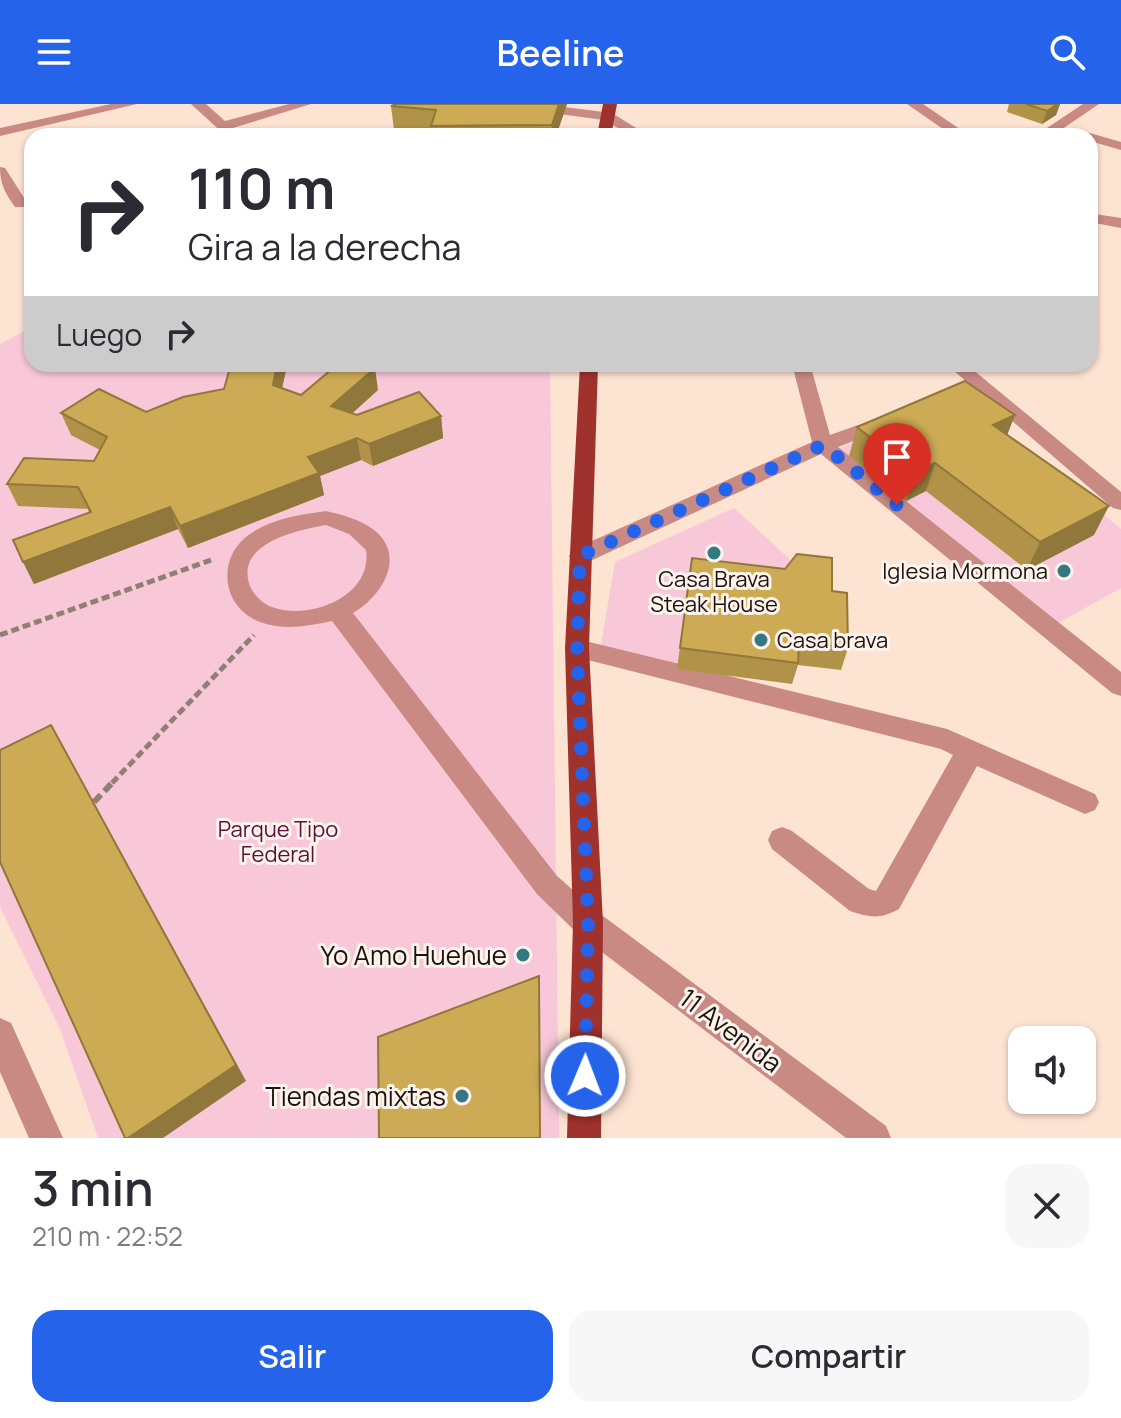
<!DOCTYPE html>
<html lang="es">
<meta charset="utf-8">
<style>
body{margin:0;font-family:Manrope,sans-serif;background:#f7f7f7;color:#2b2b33;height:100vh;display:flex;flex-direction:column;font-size:30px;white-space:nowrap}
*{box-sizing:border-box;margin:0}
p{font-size:26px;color:#7c7c81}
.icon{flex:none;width:44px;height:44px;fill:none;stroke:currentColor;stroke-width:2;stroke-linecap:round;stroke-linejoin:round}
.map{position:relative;height:1034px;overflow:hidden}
.drawer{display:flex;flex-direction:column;background:#fff;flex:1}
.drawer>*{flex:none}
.banner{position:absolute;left:24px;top:24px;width:1074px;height:244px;border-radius:24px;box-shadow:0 2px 6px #0004;background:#fff;color:#2b2b33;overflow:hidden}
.controls{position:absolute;left:1008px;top:922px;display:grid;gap:16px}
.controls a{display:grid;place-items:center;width:88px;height:88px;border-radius:16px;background:#fff;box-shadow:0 2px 6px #0004;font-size:40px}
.pin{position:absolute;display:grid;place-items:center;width:68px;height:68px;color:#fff;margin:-82px -34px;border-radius:50% 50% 50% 0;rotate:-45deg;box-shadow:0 0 8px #0007}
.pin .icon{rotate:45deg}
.me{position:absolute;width:88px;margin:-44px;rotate:1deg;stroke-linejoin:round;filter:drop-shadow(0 0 6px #0008)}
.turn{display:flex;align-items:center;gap:28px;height:168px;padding:0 32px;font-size:36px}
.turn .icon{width:104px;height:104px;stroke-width:2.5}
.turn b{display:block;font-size:56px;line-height:68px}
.then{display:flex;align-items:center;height:76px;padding:0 32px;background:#0003;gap:16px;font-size:30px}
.round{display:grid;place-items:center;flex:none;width:84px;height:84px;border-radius:24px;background:#f7f7f7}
.headline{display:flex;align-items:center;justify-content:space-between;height:136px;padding:0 32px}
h1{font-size:48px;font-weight:600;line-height:60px}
.action{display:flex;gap:16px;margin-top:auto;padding:16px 32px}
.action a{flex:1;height:92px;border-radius:24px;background:#2563eb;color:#fff;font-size:32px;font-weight:600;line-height:92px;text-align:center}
.action a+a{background:#f7f7f7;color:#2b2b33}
header{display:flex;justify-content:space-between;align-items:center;height:104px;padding:0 32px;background:#2563eb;color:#fff;font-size:36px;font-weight:600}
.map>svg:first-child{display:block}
.green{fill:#f8c8d9}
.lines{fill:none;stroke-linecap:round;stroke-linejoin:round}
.path-far1{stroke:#907f73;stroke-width:5;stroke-dasharray:8 4;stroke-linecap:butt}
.path{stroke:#907f73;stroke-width:6;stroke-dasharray:10 5;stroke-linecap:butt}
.minor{fill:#c88a83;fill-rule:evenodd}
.major{fill:#a0322e;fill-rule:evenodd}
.wall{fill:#b09248}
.shaded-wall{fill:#90773b}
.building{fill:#cdaa54;stroke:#90773b;stroke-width:2}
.route{stroke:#2563eb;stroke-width:14;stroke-dasharray:0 25.2}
.poi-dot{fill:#327984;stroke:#fef4ed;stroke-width:3}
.labels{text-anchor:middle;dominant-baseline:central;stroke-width:6;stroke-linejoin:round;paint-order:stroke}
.poi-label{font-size:22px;fill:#1a120c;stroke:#fef4ed;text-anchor:end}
.park-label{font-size:22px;fill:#5b0f35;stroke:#fef4ed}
.near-poi-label{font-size:26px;fill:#1a120c;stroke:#fef4ed;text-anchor:end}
.near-street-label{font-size:26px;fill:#1a120c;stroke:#fef4ed}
</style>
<header><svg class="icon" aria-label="menu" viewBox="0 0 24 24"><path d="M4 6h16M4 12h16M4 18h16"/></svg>Beeline<svg class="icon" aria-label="search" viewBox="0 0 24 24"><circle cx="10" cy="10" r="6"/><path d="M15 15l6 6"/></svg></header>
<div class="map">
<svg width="1121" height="1034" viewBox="0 0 1121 1034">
<rect width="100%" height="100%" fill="#fde3d2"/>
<path class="green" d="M32 223V260H550L559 1034H98L60 925 0 803V240Z
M961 292 1121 425V484L1053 522 826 350Z
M734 404 798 463 677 565 598 558 615 458Z"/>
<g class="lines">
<path class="path-far1" d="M0 531 214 455
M112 679 254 531"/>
<path class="path" d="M94 698 114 677"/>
<path class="minor" d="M111 0H137L0 32V24Z
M191 0H206L225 17 289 0H311L233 24 241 32H226Z
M907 0H923L970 32H953Z
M1083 0H1099L1052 32H1035Z
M564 3 612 9 649 32H632L604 16 559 10V4Z
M1090 29 1121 38V46L1090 37V32H1084Z
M0 63 5 64 28 100 25 103H15C5 89 0 80 0 63Z
M1095 110 1121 114V124L1090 118V112Z
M792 260H810L830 331 878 314H892L895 318 892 322 838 343 1121 568V592L1112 589 821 350 588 458H572L569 452 572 446 812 338Z
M946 260H966L1121 388V406L1113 404Z
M326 407C342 411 360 415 374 426 407 452 382 492 353 509L557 772 599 809 886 1022 891 1034H846L577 829 537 790 332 517C308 522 284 527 260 518 221 503 216 453 250 430 273 414 299 411 326 407ZM326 421 349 430 366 446C373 492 310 517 272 503 262 499 254 491 250 482 234 439 298 426 326 421Z
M577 535 947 625 1095 690 1099 698 1095 706 1085 710 977 662 899 805C881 815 871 814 850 807L772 745 768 736 772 727 782 723 792 727 869 785 876 787 953 651 941 645 568 551 565 544 568 537Z
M0 914 11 919 63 1034H29L0 968Z"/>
<path class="major" d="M603 0H617L611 32H597Z
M580 260H598L589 544 603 819 601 1034H567L573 819 565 544Z"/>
</g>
<path class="wall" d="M396 0H567L556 32H429V30L394 26 391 2Z
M1009 0H1060L1056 11 1042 20 1007 8Z
M231 260H284L286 266 282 284 301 291 378 286 352 309 357 311 441 312 443 334 373 362 361 356 320 372 324 391 188 444 178 425 34 480 23 458 89 409 88 405 18 402 7 380 94 357 100 346 71 331 61 309 146 308 224 285Z
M857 323 1007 331 1094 431 1027 466 926 387 906 397 849 352Z
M692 454 832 487 848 544 841 566 798 561 792 580 677 565Z"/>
<path class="shaded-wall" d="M559 0H567L556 32H552V21Z
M1058 0H1060L1056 11 1042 20 1047 7Z
M277 260H284L286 266 278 303 273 281Z
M375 264 378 286 336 324 331 302Z
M1015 311 1004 339 993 321Z
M441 312 443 334 373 362 369 340Z
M357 334 361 356 320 372 324 391 188 444 180 422 308 353Z
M935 359 926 387 906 397 915 369Z
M1109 402 1094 431 1027 466 1040 438Z
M170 403 178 425 34 480 23 458Z
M51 621 246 977 163 1034H128Z"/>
<path class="building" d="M396 0H559L552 21 431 22 436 6 391 2Z
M1026 0H1058L1047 7Z
M540 27V32H429V30Z
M231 260H277L273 281 301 291 338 260H362L375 264 331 302 357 311 419 288 441 312 369 340 357 334 308 353 319 369 180 422 170 403 23 458 13 436 91 408 78 383 7 380 24 354 94 357 107 333 61 309 99 285 146 308 183 293 224 285Z
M965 277 1015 311 993 321 1109 402 1040 438 935 359 915 369 857 323Z
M797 450 832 454V487L847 489 848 544 799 538 798 559 680 544 692 454 785 465Z
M51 621 236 961 128 1034H125L0 758V646Z
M539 872 540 1034H379L378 933Z"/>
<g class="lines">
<path class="route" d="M585 972 588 819 577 544 580 452 823 341 897 401"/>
</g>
<g class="poi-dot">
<circle cx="714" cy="449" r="8"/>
<circle cx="1064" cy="467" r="8"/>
<circle cx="761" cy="536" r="8"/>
<circle cx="523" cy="851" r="8"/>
<circle cx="462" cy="992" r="8"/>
</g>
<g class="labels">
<g class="poi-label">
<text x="1048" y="467">Iglesia Mormona</text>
<text x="714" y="475" text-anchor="middle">Casa Brava<tspan x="714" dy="25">Steak House</tspan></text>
<text x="777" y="536" text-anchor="start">Casa brava</text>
</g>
<g class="park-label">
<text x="278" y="725">Parque Tipo<tspan x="278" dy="25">Federal</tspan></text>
</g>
<g class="near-poi-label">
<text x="507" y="851">Yo Amo Huehue</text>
<text x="446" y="992">Tiendas mixtas</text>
</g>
<g class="near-street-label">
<text transform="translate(731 926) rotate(37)">11 Avenida</text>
</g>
</g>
</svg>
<div class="controls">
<a><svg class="icon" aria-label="sound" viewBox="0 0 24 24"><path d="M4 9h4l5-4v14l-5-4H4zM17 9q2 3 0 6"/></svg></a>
</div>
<div class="pin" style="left:897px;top:401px;background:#d93025"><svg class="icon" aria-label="arrive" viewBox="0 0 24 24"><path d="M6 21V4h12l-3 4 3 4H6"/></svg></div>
<svg class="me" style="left:585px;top:972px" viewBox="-20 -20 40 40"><circle r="17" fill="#2563eb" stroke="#fff" stroke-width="3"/><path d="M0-11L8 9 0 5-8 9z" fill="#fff"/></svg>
<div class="banner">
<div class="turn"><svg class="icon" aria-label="right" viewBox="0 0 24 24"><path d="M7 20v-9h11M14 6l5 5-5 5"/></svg><div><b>110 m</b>Gira a la derecha</div></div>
<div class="then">Luego<svg class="icon" aria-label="right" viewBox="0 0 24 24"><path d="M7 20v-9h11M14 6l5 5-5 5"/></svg></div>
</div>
</div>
<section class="drawer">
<div class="headline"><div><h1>3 min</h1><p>210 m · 22:52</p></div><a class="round"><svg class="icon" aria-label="close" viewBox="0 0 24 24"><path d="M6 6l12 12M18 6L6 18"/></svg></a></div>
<div class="action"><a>Salir</a><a>Compartir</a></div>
</section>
